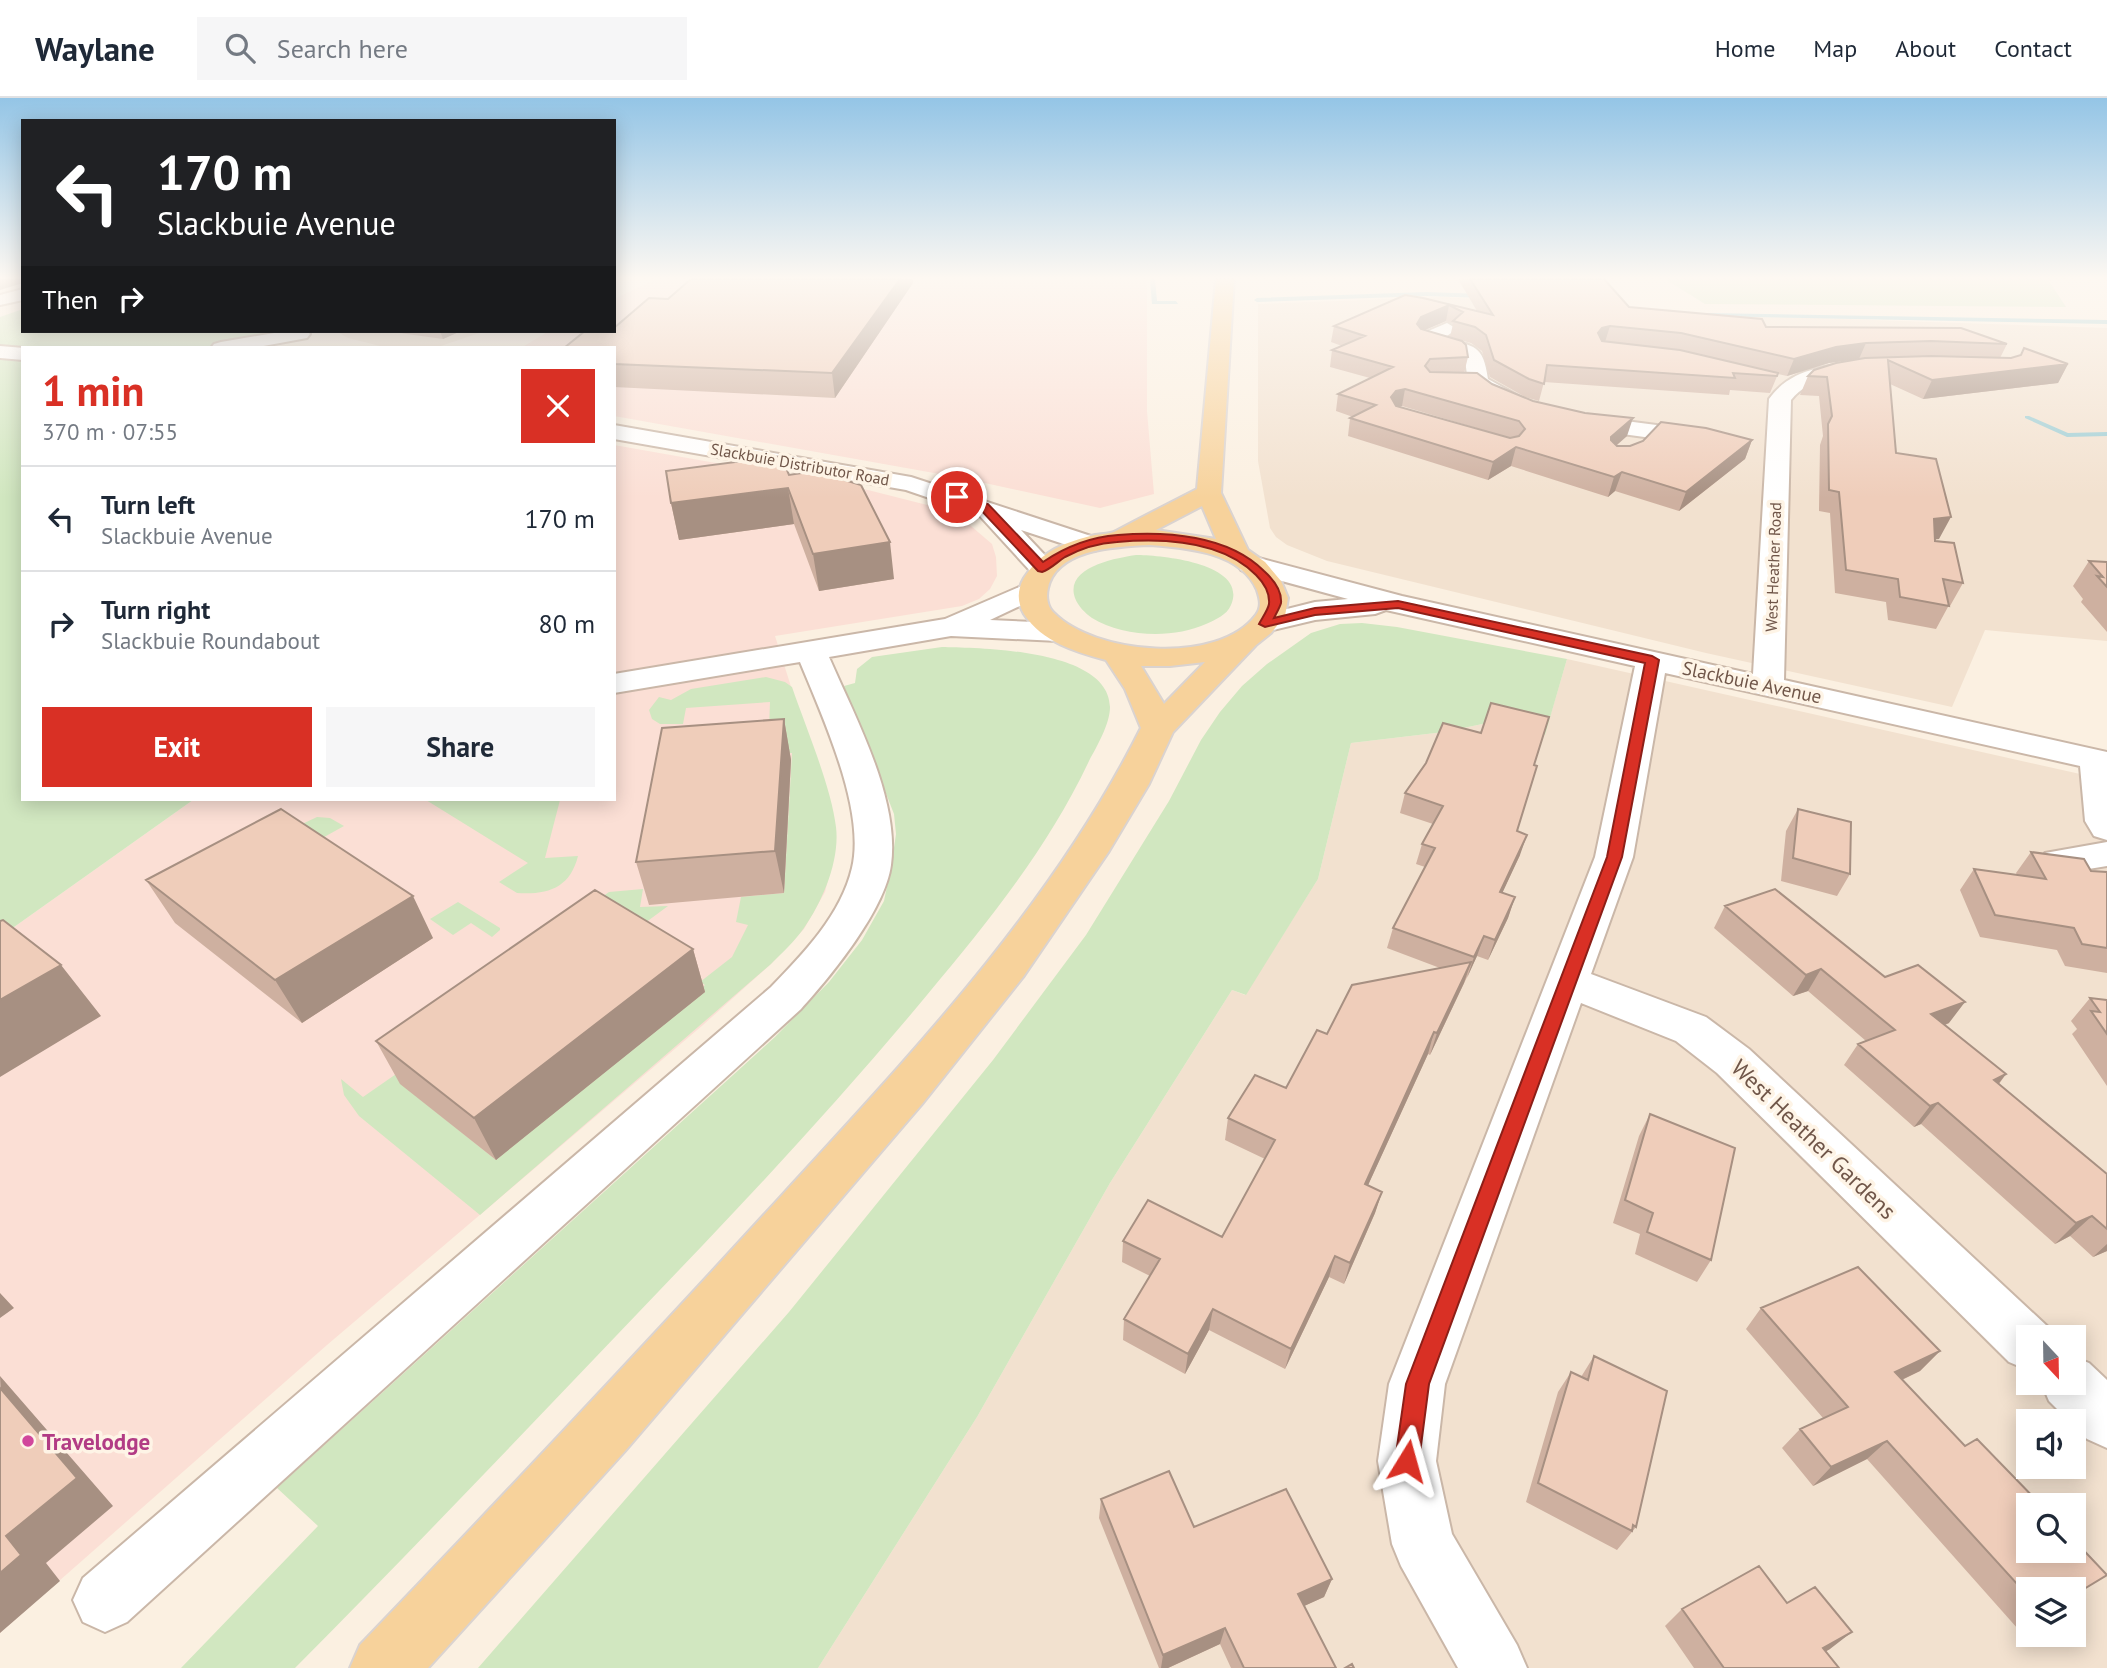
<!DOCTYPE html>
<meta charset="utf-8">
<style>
body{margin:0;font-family:"PT Sans",sans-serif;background:#f6f6f7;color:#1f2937;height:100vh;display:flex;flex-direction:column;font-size:26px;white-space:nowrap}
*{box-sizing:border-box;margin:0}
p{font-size:23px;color:#747a83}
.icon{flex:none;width:38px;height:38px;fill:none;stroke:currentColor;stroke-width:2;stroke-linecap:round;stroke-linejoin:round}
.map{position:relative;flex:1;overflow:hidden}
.panel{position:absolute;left:21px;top:248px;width:595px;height:455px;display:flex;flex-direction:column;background:#fff;border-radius:0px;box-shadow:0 4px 18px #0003}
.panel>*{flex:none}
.guide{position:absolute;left:21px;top:21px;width:595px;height:214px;border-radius:0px;box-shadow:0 4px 18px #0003;background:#202124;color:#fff;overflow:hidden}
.needle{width:46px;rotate:158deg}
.tools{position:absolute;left:2016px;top:1227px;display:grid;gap:14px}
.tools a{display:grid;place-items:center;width:70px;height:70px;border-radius:0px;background:#fff;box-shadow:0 4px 18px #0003;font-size:35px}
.pin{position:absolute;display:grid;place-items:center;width:60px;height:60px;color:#fff;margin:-30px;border:4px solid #fff;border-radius:50%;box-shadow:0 2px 7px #0007}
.me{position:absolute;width:77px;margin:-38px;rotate:8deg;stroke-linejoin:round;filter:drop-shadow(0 0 5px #0008)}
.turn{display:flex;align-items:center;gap:24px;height:147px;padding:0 21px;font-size:32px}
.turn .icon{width:91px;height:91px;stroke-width:2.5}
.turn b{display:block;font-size:49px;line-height:60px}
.then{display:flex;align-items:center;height:66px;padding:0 21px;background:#0003;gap:14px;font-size:26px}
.round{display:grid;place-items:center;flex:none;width:74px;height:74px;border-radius:0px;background:#f6f6f7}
.summary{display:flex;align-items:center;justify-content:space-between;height:119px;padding:0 21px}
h1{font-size:42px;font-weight:600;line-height:52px;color:#d93025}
.button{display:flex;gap:14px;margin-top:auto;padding:14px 21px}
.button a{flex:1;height:80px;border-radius:0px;background:#d93025;color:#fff;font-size:28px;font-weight:600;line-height:80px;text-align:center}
.button a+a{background:#f6f6f7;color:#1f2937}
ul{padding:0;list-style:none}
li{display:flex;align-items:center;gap:21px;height:105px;padding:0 21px;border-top:2px solid #e0e1e3}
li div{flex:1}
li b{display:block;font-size:26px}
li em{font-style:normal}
header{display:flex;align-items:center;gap:42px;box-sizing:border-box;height:98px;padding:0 35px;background:#fff;border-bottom:2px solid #e0e1e3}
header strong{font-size:33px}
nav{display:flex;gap:38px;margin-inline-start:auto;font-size:24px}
.search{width:490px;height:63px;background:#f6f6f7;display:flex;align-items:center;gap:18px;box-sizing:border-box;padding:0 24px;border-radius:0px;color:#747a83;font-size:26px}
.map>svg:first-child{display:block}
.residential{fill:#f2e1cf;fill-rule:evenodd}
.commercial{fill:#fbdfd5}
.green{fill:#d1e7c0}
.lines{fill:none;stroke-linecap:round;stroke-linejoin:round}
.stream{fill:#9dcdd4;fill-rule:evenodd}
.minor-casing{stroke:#cab7a8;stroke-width:4}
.major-casing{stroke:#dad3d0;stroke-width:4}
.minor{fill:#fff;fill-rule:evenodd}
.major{fill:#f7d29b;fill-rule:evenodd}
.wall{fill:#ceb0a0;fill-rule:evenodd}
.shaded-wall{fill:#a79082}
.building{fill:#efcdba;stroke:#a79082;stroke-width:2;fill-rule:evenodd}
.route{fill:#d93025;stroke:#8d1f18;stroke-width:2}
.hotel-dot{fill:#d1479c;stroke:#fef4e6;stroke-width:2.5}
.labels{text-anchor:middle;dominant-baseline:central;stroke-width:7;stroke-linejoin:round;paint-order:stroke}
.far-street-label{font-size:16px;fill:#705649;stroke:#fef4e6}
.street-label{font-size:19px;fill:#705649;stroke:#fef4e6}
.near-street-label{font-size:23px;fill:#705649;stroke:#fef4e6}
.near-hotel-label{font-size:23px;font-weight:bold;fill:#b23c85;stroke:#fef4e6;text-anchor:start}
</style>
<header>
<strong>Waylane</strong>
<div class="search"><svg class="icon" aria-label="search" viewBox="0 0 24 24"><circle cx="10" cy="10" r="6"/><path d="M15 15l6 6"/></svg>Search here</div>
<nav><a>Home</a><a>Map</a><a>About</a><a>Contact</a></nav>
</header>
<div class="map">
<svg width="2107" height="1570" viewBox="0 0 2107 1570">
<rect width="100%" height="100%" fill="#fbf0e1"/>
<path class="residential" d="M1444 199 1696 216 2107 230V543L1985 532 1952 609 1706 555 1327 463 1287 447 1276 439 1270 430 1258 363V206Z
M336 233H485L435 250H388L348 240Z
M1567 561 2107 682V1570H818L977 1319 1110 1085 1232 892 1245 897 1318 781 1351 645 1444 634 1492 624 1545 636ZM2028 1239H2074V1284H2028ZM2028 1323H2074V1368H2028ZM2028 1407H2074V1452H2028ZM2028 1491H2074V1536H2028Z"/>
<path class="commercial" d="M656 181H1147V313L1154 396 1100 410 962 380 614 318V250H521L549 233H614V201Z
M614 347 868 392 939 410 964 422 992 446 996 459 997 478 990 491 979 501 962 508 775 538 836 731 833 761 825 794 804 831 771 866 703 927 327 1247 0 1535V839L193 702H614Z"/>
<path class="green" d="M1665 181H2055L2049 183 2066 209 1705 206Z
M23 211V233L268 234C227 256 159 250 113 250 76 250 38 251 0 249V219Z
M0 261 23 263V702H193L0 839Z
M1136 457C1160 457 1249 465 1231 507 1227 517 1215 522 1206 526 1173 541 1123 539 1092 520 1085 515 1078 508 1075 500 1064 469 1116 460 1136 457Z
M1362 525 1397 529 1567 561 1545 637 1492 624 1444 634 1351 645 1318 781 1246 897 1232 892 1110 1085 977 1319 818 1570H478L789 1214 993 962 1086 837 1169 703 1201 642 1220 614 1242 588 1267 566 1311 535 1340 526Z
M942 549C981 550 1109 551 1110 609 1110 626 1097 648 1089 663 1048 750 988 824 927 897 855 984 779 1067 702 1148 567 1289 433 1431 295 1570H181L318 1428 277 1390 775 939 829 884 862 842 884 803 892 764 896 736 894 716 844 588 855 585 857 571 872 559Z
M766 579 785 584 792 589C806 630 831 688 836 729 840 762 823 803 804 830 795 843 782 855 771 866L480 1117 359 1018 344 997 341 981 363 999 399 974 401 986 496 1062 701 891 705 887 700 884 732 859 748 827 736 824 741 799 784 795 792 655 768 656 770 604 686 610 683 626H660L652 621 649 612 659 599 671 602 691 591Z
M426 702H560L545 760 578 758C570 790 548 797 517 795L499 784 528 765Z
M317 719 330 720 344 728 317 743 283 735Z
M643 791 640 809 668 808 626 839 592 806 609 794Z
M458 804 500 830V832L492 839 471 825 453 837 430 821Z"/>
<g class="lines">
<path class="stream" d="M1150 181H1155L1157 203H1176L1178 206H1152Z
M1426 194 1484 196 1487 198 1484 200 1426 198 1257 204 1254 202 1257 200Z
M1704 215 2107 222V226L1702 218Z
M2025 318H2029L2068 335 2107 334V338L2067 339 2025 320Z"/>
<defs>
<path id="minor" d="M23 191V202L0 207V197Z
M1447 225 1457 231 1444 240C1475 249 1483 246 1488 281L1522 300 1525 305 1522 310H1506L1471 288 1468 284 1465 262 1460 257 1419 245 1416 241 1419 237Z
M286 233H307L310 236 307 240 253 250H211L214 246 221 244Z
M0 248 24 250 23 262 0 260Z
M1860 265 1867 267 1870 271 1867 275C1840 282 1811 277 1791 302L1784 582 2107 654V742L2094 738 2085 723 2080 668 1665 575 1633 759 1591 876 1706 919 1749 951 2047 1228 2052 1239H2028V1272L2009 1264 1717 975 1676 943 1581 905 1445 1286 1436 1363 1452 1436 1517 1547 1527 1570H1458L1401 1468 1392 1446 1378 1363 1389 1286 1595 759 1635 568 1386 512 1375 516 1315 522 1265 534 1255 531 1250 525 1255 519 1315 504 1348 501 1241 472 1237 466 1241 460 1251 458 1402 498 1753 576 1769 301C1790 271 1826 267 1860 265Z
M1579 317 1703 333 1711 335 1714 340 1711 345 1703 347 1571 329 1568 324 1571 319Z
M614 327 911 379 1097 440 1101 446 1097 452 1088 454 1021 432 1057 470 1053 476 1043 478 1033 476 979 417 906 392 614 341Z
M1031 484 1041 486 1045 492 1041 498 990 522 1058 525 1069 528 1073 534 1069 540 1058 543 951 538 829 559C855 619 900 701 891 767 885 812 831 878 801 911L127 1524 105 1534 83 1524 73 1502 83 1480 771 889C803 856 841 817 852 770 866 712 822 618 800 564L614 595V576L945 521Z
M2107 744V768L2058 776 2045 773 2039 764 2045 755Z
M2074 1259 2089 1265 2107 1282V1350L2087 1341 2074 1328V1323H2069L2049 1303 2041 1284H2074Z"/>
<path id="major" d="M1216 181H1234L1221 395 1248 452 1265 464 1281 483 1288 500 1285 518 1271 535 1256 547 1173 634 1149 686 1109 753 1023 879 922 1006 625 1353 428 1570H350L360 1547C503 1398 644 1248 784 1095 916 951 1053 806 1141 630L1125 591 1106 562C1076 554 1042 544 1024 516 1017 504 1017 492 1024 480 1041 453 1065 444 1095 437 1101 436 1111 436 1116 433 1142 419 1170 405 1197 391ZM1202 408 1216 441 1156 432ZM1149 447C1185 450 1240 453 1257 492 1260 501 1262 509 1256 517 1218 568 1094 556 1054 515 1047 509 1046 498 1048 490 1057 450 1117 449 1149 447ZM1205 564 1164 606 1141 568H1170Z"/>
</defs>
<use href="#minor" class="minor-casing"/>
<use href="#major" class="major-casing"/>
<use href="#minor" class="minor"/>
<use href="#major" class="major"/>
</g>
<path class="wall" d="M1458 181H1604L1629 209 1766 229 2007 246 2000 260 2068 266 2058 285 1923 301 1890 286 1896 355 1939 441H1935V443L1963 485 1950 508 1949 507 1936 531 1888 522 1886 504 1835 495 1830 415 1819 413 1820 347 1823 338 1819 298 1800 297 1808 278 1859 261 1829 265 1787 278 1778 276 1770 295 1730 292 1729 297 1544 284 1539 303 1525 299 1490 279 1482 253 1471 245 1450 239 1453 226 1446 223 1424 232 1468 259 1464 275 1533 303 1627 338 1616 348H1630L1752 342 1745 361 1679 413 1615 393 1608 399 1511 368 1488 382 1348 338 1350 320 1353 319 1336 313 1338 296 1370 280 1330 269 1332 252 1342 248 1331 244 1334 228 1405 197 1477 213ZM1402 308 1510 340 1400 309Z
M913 185 835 300 614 289V233L668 201Z
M385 233H461L443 241Z
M789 377 894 481 819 493 794 426 679 442 671 405Z
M2089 463 2107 464V534L2081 504 2083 501 2073 488Z
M784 621 791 662 784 795 649 807 636 764Z
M1534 667 1517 733 1520 757 1502 795 1515 799 1508 820 1488 862 1477 858 1430 957 1428 956 1368 1087 1382 1094 1375 1115 1344 1186 1329 1179 1285 1271 1209 1232 1185 1276 1123 1242 1124 1221 1150 1178 1122 1164 1123 1143 1222 1139 1265 1061 1225 1042 1228 1020 1286 990 1327 936 1440 870 1387 850 1393 830 1425 769 1416 766 1422 746 1433 726 1400 715 1405 695Z
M1798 711 1850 776 1837 798 1781 783 1786 733Z
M2031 754 2091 773 2107 774V875L2065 868 2057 852 1980 839 1960 792 1974 771 2017 777 2016 775Z
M146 782 433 840 302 925 175 825Z
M1725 808 1885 879 1949 925 1945 927 2006 976 1999 986 2107 1076V1153L2093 1159 2070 1138 2055 1146 1921 1026 1914 1029 1844 967 1858 946 1866 943 1808 893 1793 898 1714 830Z
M693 851 705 894 496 1062 400 986 376 943Z
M2090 900 2107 902V988L2072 936 2077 931 2071 923Z
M1650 1016 1711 1162 1697 1184 1635 1156 1640 1136 1613 1125 1639 1038Z
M1761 1210 1940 1253 1920 1273 1902 1282 2028 1491V1525L2018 1531 1867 1361 1813 1388 1782 1350 1800 1331 1823 1320 1746 1231Z
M1594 1258 1636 1429 1617 1452 1526 1404 1558 1294 1571 1274 1581 1279Z
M1101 1401 1194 1429 1332 1481 1324 1499 1304 1508 1336 1570H1231L1220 1546 1168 1570H1159L1099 1420Z
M1787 1505 1830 1551 1826 1553 1839 1570H1694L1665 1528 1682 1511Z"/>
<path class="shaded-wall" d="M0 181H23V185L0 192Z
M900 181H913V185L835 300 832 275Z
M1449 207 1446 223 1418 235 1417 226 1421 219Z
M1610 228 1605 244 1593 251 1598 235 1602 230Z
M440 233H461L443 241Z
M1866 245 1859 261 1829 265 1787 278 1794 261 1836 249Z
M2068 266 2058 285 1923 301 1932 282Z
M1405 291 1402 308 1392 310 1391 299 1396 293Z
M1633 320 1627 338 1605 357 1611 339Z
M1752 342 1745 361 1679 413 1686 394Z
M1516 349 1511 368 1488 382 1493 364Z
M1622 374 1615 393 1608 399 1614 379Z
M788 390 794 426 679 442 671 405Z
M1951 419 1939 441 1923 443 1934 421Z
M890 444 894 481 819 493 813 456Z
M784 621 791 662 784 795 775 753Z
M1527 737 1520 757 1493 815 1500 794Z
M413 798 433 840 302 925 275 882Z
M1515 799 1508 820 1488 862 1495 842Z
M1484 838 1477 858 1467 880 1474 859Z
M693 851 705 894 496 1062 474 1020Z
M1471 864 1464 885 1430 957 1437 935Z
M61 867 101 918 0 979V902Z
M1821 871 1808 893 1793 898 1806 877Z
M1965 904 1949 925 1916 938 1931 916Z
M1434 934 1428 956 1359 1107 1365 1086Z
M2006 976 1989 998 1994 982Z
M1938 1005 1921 1026 1914 1029 1930 1008Z
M1382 1094 1375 1115 1344 1186 1350 1165Z
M2092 1118 2070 1138 2055 1146 2076 1125Z
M2107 1146V1153L2093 1159Z
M1335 1158 1329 1179 1285 1271 1291 1251Z
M0 1195 14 1210 0 1220Z
M1213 1211 1209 1232 1185 1276 1188 1256Z
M1940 1253 1920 1273 1876 1294 1895 1274Z
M0 1278 113 1408 46 1465 60 1483 0 1535V1475L6 1438Z
M1887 1343 1867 1361 1813 1388 1831 1369Z
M1332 1481 1324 1499 1291 1514 1298 1496Z
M1225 1530 1220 1546 1168 1570H1161L1163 1557Z
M1852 1534 1830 1551 1802 1567 1823 1550Z"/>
<path class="building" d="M691 181H900L832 275 614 266V250H564L585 233H614V230L649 200 668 201Z
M1470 181H1604L1629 209 1762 221 1766 229 1961 230 2007 246 1931 243 1866 245 1836 249 1794 261 1681 235 1610 228 1602 230 1598 235 1602 243 1680 252 1778 275 1777 278 1733 275 1735 280 1547 267 1544 286 1529 281 1494 262 1486 237 1475 229 1453 223 1463 214 1449 207 1421 219 1417 226 1421 231 1462 243 1466 247 1468 259 1430 261 1425 268 1430 274 1477 275 1492 286 1533 303 1585 315 1633 320 1611 339V342L1617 348H1630L1643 343 1661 324 1706 330 1752 342 1686 394 1622 374 1614 379 1516 349 1493 364 1350 320 1376 307 1338 296 1393 269 1332 252 1365 238 1334 228 1405 197 1423 200 1493 217ZM1405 291 1519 323 1525 331 1519 338 1510 340 1396 308 1391 299 1396 293Z
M2024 250 2068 266 1932 282 1888 262 1896 355 1936 361 1951 419 1934 421 1935 443 1954 445 1963 485 1943 481 1949 508 1900 499 1898 481 1846 472 1839 394 1829 392 1828 326 1832 318 1827 279 1808 278 1814 272 1836 265 1865 260 1931 258 2011 260 2021 257Z
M781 358 789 377 815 373 861 387 890 444 813 456 788 390 671 405 666 373Z
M2089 463 2107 464V489L2097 478 2103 479Z
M1491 605 1549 619 1534 667 1537 668 1517 733 1527 737 1500 794 1515 799 1495 842 1484 838 1474 859 1393 830 1435 750 1422 746 1443 708 1405 695 1426 665 1443 625 1481 635Z
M784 621 775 753 636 764 662 630Z
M281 711 413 798 275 882 146 782Z
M1798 711 1851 724 1850 776 1793 760Z
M2031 754 2084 761 2091 773 2107 774V850L2082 846 2074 830 1995 817 1974 771 2046 781Z
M1775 791 1885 879 1918 867 1965 904 1931 916 2006 976 1994 982 2107 1076V1131L2092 1118 2076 1125 1938 1005 1930 1008 1858 946 1895 932 1821 871 1806 877 1725 808Z
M595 792 693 851 474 1020 376 943Z
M3 822 61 867 0 902V823Z
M1471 864 1437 935 1434 934 1365 1086 1382 1094 1350 1165 1335 1158 1291 1251 1213 1211 1188 1256 1124 1221 1160 1161 1123 1143 1148 1102 1222 1139 1275 1042 1228 1020 1255 977 1286 990 1317 932 1327 936 1352 887Z
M2090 900 2107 902V936L2091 913 2100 914Z
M1650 1016 1735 1050 1711 1162 1647 1134 1653 1115 1625 1102Z
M1858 1169 1940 1253 1895 1274 1965 1348 1977 1341 2041 1407H2028V1452H2074V1442L2107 1477 2074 1497V1491H2028V1498L1887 1343 1831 1369 1800 1331 1848 1309 1761 1210Z
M1594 1258 1667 1293 1636 1429 1633 1427 1632 1433 1538 1385 1571 1274 1588 1282Z
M0 1290 77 1380 6 1438 21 1457 0 1475Z
M1169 1373 1194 1429 1286 1391 1332 1481 1298 1496 1336 1570H1244L1225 1530 1163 1557 1101 1401Z
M1759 1468 1787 1505 1815 1489 1852 1534 1823 1550 1839 1570H1724L1682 1511Z
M1352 1566 1354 1570H1345Z"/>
<linearGradient id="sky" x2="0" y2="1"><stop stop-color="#94c5e6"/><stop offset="0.45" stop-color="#fdf8f2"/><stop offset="1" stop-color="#fdf8f2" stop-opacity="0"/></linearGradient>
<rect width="2107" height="400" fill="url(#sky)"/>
<path class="route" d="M957 396 988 406 1043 464C1065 449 1091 439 1118 437 1166 433 1228 437 1264 473 1273 481 1282 493 1281 505 1280 509 1276 516 1274 520L1315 510 1398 503 1652 558 1659 562 1622 759 1429 1286 1419 1363 1415 1371 1407 1375 1398 1371 1395 1363 1406 1286 1607 759 1645 565 1398 510 1315 517 1265 529 1259 526C1262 520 1268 512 1269 506 1270 495 1263 484 1256 477 1222 443 1163 440 1117 444 1100 445 1080 451 1065 459 1057 464 1051 471 1042 474L1038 473 980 411 953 402 952 399Z"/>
<circle class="hotel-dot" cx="28" cy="1343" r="7"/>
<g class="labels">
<g class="far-street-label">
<text transform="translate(800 366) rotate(10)">Slackbuie Distributor Road</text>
<text transform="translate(1773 469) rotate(-88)">West Heather Road</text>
</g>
<g class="street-label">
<text transform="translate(1752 584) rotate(12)">Slackbuie Avenue</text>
</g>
<g class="near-street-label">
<text transform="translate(1814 1041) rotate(44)">West Heather Gardens</text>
</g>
<g class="near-hotel-label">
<text x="42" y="1343">Travelodge</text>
</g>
</g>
</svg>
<div class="tools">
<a><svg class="needle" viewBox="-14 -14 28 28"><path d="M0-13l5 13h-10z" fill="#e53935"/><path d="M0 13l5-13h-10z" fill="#747a83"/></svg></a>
<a><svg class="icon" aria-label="sound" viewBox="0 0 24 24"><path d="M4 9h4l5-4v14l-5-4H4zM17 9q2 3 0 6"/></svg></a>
<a><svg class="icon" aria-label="search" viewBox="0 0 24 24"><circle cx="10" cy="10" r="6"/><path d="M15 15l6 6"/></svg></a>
<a><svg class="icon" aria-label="layers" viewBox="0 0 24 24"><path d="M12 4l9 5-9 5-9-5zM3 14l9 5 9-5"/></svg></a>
</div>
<div class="pin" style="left:957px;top:399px;background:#d93025"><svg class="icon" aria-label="arrive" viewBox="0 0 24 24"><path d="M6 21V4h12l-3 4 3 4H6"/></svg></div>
<svg class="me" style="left:1407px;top:1363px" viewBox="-20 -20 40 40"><path d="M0-17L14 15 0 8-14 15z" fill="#d93025" stroke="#fff" stroke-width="4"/></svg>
<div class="guide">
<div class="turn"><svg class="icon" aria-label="left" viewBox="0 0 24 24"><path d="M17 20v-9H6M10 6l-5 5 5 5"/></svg><div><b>170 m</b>Slackbuie Avenue</div></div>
<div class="then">Then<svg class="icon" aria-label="right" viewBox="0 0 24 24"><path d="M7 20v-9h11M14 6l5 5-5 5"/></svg></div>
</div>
<section class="panel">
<div class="summary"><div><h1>1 min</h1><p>370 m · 07:55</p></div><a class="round" style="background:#d93025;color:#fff"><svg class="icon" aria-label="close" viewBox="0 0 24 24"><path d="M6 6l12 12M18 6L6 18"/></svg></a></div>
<ul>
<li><svg class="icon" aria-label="left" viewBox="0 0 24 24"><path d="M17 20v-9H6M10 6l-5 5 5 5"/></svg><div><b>Turn left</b><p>Slackbuie Avenue</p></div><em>170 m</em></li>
<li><svg class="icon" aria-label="right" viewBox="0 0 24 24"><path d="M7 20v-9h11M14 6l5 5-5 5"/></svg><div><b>Turn right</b><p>Slackbuie Roundabout</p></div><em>80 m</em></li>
</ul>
<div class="button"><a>Exit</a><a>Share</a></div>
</section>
</div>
